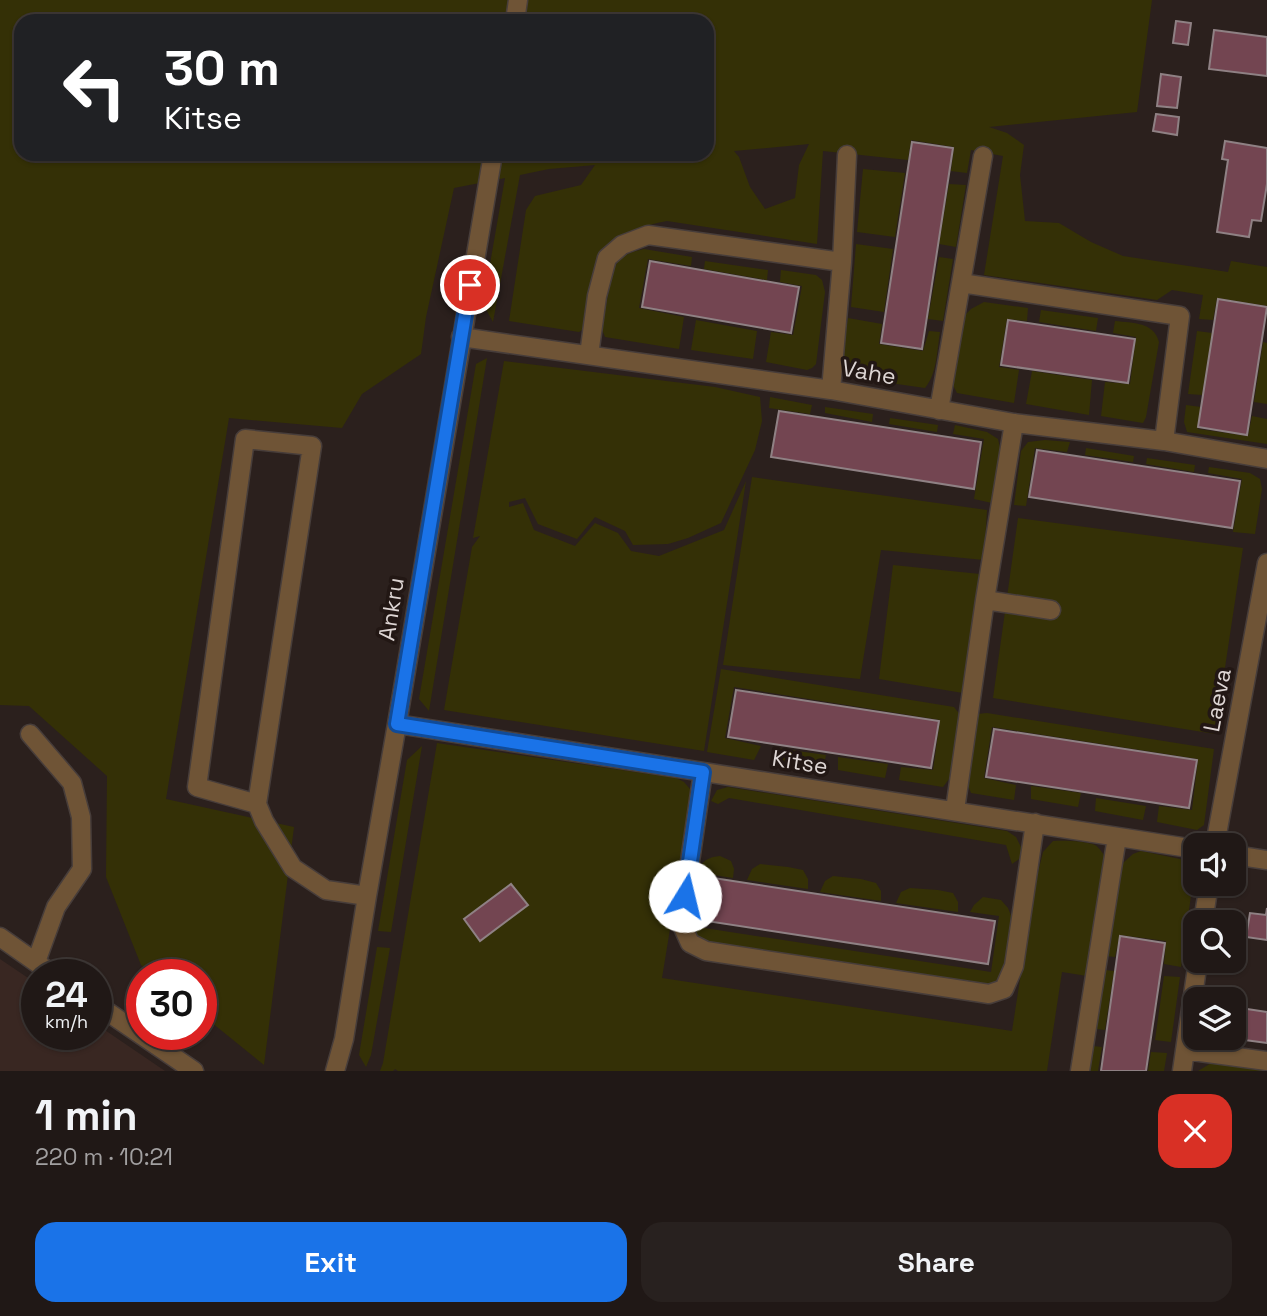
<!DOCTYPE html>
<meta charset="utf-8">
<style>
body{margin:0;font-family:"Space Grotesk",sans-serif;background:#28211f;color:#f1f3f6;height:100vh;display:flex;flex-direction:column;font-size:26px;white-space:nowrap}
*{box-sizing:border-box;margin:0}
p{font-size:23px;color:#a2a0a1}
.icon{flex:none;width:38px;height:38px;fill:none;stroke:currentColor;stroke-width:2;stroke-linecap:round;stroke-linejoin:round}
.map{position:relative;height:1071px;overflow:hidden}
.side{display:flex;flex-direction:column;background:#201816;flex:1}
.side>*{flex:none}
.banner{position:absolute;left:14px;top:14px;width:700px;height:147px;border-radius:21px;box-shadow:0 2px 5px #0004,0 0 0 2px #3d3735;background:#202124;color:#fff;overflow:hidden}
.tools{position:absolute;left:1183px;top:833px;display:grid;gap:14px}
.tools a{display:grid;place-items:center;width:63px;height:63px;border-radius:14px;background:#201816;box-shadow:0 2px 5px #0004,0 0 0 2px #3d3735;font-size:35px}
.speed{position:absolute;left:21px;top:959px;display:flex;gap:14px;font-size:35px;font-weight:700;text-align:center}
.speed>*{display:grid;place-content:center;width:91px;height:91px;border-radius:50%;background:#201816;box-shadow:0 2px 5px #0004,0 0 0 2px #3d3735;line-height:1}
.speed small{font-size:18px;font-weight:400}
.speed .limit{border:10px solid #d22;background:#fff;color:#111}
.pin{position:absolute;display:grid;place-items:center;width:60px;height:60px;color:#fff;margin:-30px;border:4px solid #fff;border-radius:50%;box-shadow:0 2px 7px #0007}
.me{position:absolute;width:77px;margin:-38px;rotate:9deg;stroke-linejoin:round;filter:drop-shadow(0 0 5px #0008)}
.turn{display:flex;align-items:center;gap:24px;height:147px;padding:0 35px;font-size:32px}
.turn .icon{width:91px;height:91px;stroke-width:2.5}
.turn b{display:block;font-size:49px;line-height:60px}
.round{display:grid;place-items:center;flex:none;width:74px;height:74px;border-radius:21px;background:#28211f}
.overview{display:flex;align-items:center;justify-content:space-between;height:119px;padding:0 35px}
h1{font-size:42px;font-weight:700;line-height:52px}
.action{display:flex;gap:14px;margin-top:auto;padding:14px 35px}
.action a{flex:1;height:80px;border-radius:21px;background:#1a73e8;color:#fff;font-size:28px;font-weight:700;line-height:80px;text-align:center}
.action a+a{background:#28211f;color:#f1f3f6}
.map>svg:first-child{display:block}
.built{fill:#392722}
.green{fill:#343006;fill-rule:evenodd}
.building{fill:#734551;stroke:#8f8184;stroke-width:2}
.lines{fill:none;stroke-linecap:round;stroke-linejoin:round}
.minor-casing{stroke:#473d3a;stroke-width:21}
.minor{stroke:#6f5436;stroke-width:18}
.route-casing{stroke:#114b97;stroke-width:18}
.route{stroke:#1a73e8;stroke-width:12}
.labels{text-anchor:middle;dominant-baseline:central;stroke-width:7;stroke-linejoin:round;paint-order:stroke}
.street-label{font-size:23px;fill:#ddd5d3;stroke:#221714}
</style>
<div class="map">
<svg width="1267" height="1071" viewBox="0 0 1267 1071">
<rect width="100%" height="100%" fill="#2b201d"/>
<path class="built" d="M0 959 37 984V1034H96V1024L165 1071H0Z"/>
<path class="green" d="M0 0H1152L1137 112 989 127 1007 133 1024 145 1020 175 1025 221 1059 223 1091 242 1123 256 1228 272 1231 261 1267 267V306L1217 298 1213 320 1199 319 1203 295 1172 290 1157 300 984 275 1003 156 971 150 967 173 951 171 954 147 911 140 908 160 823 151 817 244 667 221C649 224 612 236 602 251 589 270 588 306 585 328L579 332 509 321 526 210 535 196 581 185 595 165 549 169 520 175 493 322 483 304 505 178 454 188 426 317 421 354 362 394 342 428 229 418 166 799 294 827 264 1065 201 1014V975H153L141 965 106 877 107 776 29 706 0 705ZM21 21H707V154H21ZM809 144 799 165 795 198 765 209 750 187 739 157 734 151Z
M863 169 905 173 895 237 857 232Z
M949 184 966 185 956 247 939 244Z
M856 244 893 249 884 312 851 307Z
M644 249 692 257 691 266 648 259 639 308 684 317 679 349 605 337 602 329C605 315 611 268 619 260 626 253 636 251 644 249Z
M939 257 953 259 943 321 928 319Z
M705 261 768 270 767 280 704 269Z
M781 270 816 275 822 280 825 292 816 364 812 368 807 370 766 362 771 332 793 335 802 286 780 282Z
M984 302 1028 308 1027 321 1007 319 999 367 1019 370 1014 403 957 393 953 385 965 315 971 309Z
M1041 310 1098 318 1096 331 1039 322Z
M848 318 882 324 879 344 923 351 929 331 940 332C937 350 937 374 925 388L848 377C837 364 846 335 848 318Z
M696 320 757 331 753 359 691 350Z
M1115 321C1133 323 1154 322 1159 342L1146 417 1143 423 1101 416 1105 382 1130 384 1136 337 1113 333Z
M1197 331 1212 333 1202 395 1188 394Z
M1263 342 1267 343V404L1254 402Z
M487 358 429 711 419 699 476 364Z
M504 361 715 387 760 397 762 421 755 450 721 523 688 538 668 544 633 545 625 531 595 517 577 539 538 524 525 498 509 502V507L523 503 534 530 575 546 595 523 618 533 631 551 659 556 724 530 746 481 704 751 444 710 472 547 480 536 473 538Z
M1032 371 1092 380 1089 415 1026 404Z
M770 397 812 405 810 414 769 408Z
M1186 405 1201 407 1198 429 1248 436 1252 416 1267 419V444L1187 432 1184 422Z
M825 407 873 414 872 422 825 413Z
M890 418 938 425 937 432 889 424Z
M955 425 987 432 998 439 1000 448 992 503 974 499 984 439 953 434Z
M1045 440 1070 442 1067 452 1035 448 1026 506 1014 505 1021 451 1028 442Z
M1086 448 1134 456 1133 462 1085 455Z
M1147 458 1195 465 1194 472 1146 464Z
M1209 467 1250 473 1260 479 1262 489 1255 534 1233 532 1242 479 1208 473Z
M752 477 987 510 984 560 881 550 860 679 723 665Z
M1018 518 1243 548 1215 734 993 698Z
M893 565 980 574 963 693 879 679Z
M721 669 954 707 961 716 949 779 943 787 899 780 901 767 933 770 940 720 734 687 725 738 761 746 754 760 707 752Z
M987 713 1214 749 1204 825 1197 830 1157 822 1159 806 1192 810 1198 759 992 727 984 778 1016 785 1014 800 971 793 967 783 977 714Z
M437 743 676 778 684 782 690 789V807L662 978 1012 1031 1034 889 1043 852 1053 841C1062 840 1087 841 1095 845 1100 848 1104 855 1106 859L1087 976 1062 972 1047 1071H398L395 1069 393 1071H380L383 1063Z
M422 746 391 932 378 931 407 760Z
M776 748 826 755 823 770 776 761Z
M838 757 888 764 885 778 838 770Z
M1031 786 1081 793 1078 807 1031 799Z
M728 787 1007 831 1016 837 1022 849 1019 859 1012 864 1006 845 729 798 718 804 711 801 717 790Z
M1096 798 1146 806 1143 820 1095 811Z
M1141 851 1180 859C1187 862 1191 866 1194 874L1181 967 1164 964 1166 941 1120 935 1115 957 1107 956 1123 863 1133 854Z
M720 856 731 861 734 869 733 878 706 874 698 927 991 972 999 916 970 912 974 905 983 897 1001 900 1008 908 1012 918 1005 969 993 984 987 986 699 940 689 925 698 869C704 859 710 857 720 856Z
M760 864 788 867 803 870 808 879V889L747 880 752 869Z
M833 876 861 879 876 883 881 891V901L820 892 825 881Z
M910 888 938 890 953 893 958 902V912L896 903 901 892Z
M377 947 390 948 371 1055 366 1067 359 1055Z
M1105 970 1114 971 1105 1030 1096 1029Z
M1164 976 1180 977 1171 1042 1155 1040Z
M1093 1046 1102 1047 1098 1071H1090Z
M1151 1052 1167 1053 1164 1071H1148Z
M1213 1062 1267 1070V1071H1198Z"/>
<path class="building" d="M1176 21 1191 23 1188 45 1173 43Z
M1214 30 1267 37V76L1209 69Z
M1161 74 1181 77 1177 108 1157 106Z
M1156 114 1179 117 1177 135 1153 131Z
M1225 141 1267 148V184L1261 221 1252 220 1249 237 1217 232 1228 160 1222 159Z
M912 142 953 148 922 349 881 343Z
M650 261 799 287 791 333 642 307Z
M1218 299 1267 307 1247 435 1198 427Z
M1008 320 1135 339 1128 383 1001 365Z
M779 411 981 442 974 489 771 457Z
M1037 450 1240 481 1232 528 1029 497Z
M736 690 939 721 931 768 728 737Z
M994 729 1197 760 1189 808 986 777Z
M707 877 995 921 988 964 700 920Z
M511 884 528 905 480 941 464 919Z
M1267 908V940L1246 937 1250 913 1266 915Z
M1120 936 1165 943 1146 1071H1101Z
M1234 1007 1267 1012V1043L1230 1038H1234Z"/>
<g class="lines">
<defs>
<path id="minor" d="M515 21 518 0
M961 283 1180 316 1164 441
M461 337 831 390 1014 423 1164 441 1267 459
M589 355 597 296 607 258 622 245 648 235 842 262
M831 390 842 262 847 155
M939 410 983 156
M985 600 1051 610
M397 724 1195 849
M30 734 72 783 81 817 82 869 56 907 36 962
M703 772 681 923 690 943 706 951 989 994 1004 989 1014 966 1035 823
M257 804 197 787 245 439 312 446 257 804 264 821 293 868 326 890 367 896
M955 810 985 600 1014 423
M1215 845 1267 563
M1234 855 1267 860
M1203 922 1209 884
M0 937 54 975
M96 1004 194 1071
M1185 1050 1267 1061
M335 1071 344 1039 367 896 397 724 493 154
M1080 1071 1117 837
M1182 1071 1198 961"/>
</defs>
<use href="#minor" class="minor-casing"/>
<use href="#minor" class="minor"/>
</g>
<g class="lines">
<defs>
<path id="route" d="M470 285 397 724 703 772 685 896"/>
</defs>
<use href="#route" class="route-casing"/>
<use href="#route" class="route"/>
</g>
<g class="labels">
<g class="street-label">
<text transform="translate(869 372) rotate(10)">Vahe</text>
<text transform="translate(391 609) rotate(-81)">Ankru</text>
<text transform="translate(1217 700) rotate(-79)">Laeva</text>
<text transform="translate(800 762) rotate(9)">Kitse</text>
</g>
</g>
</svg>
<div class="tools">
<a><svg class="icon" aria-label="sound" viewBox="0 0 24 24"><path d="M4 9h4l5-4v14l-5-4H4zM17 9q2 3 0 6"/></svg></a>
<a><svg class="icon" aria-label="search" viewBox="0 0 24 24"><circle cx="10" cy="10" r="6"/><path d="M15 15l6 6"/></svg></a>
<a><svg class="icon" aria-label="layers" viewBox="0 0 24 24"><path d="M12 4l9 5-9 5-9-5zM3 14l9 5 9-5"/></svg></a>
</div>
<div class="speed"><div>24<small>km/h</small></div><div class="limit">30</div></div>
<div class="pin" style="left:470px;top:285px;background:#d93025"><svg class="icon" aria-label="arrive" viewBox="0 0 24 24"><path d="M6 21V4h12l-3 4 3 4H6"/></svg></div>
<svg class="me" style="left:685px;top:896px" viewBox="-20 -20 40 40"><circle r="19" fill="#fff"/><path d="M0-13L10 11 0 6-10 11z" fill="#1a73e8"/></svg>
<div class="banner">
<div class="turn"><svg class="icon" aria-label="left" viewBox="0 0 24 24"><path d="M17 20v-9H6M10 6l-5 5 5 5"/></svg><div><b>30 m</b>Kitse</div></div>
</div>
</div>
<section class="side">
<div class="overview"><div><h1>1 min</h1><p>220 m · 10:21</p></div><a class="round" style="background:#d93025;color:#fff"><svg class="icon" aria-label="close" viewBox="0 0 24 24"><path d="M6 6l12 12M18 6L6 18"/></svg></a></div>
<div class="action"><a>Exit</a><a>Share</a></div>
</section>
